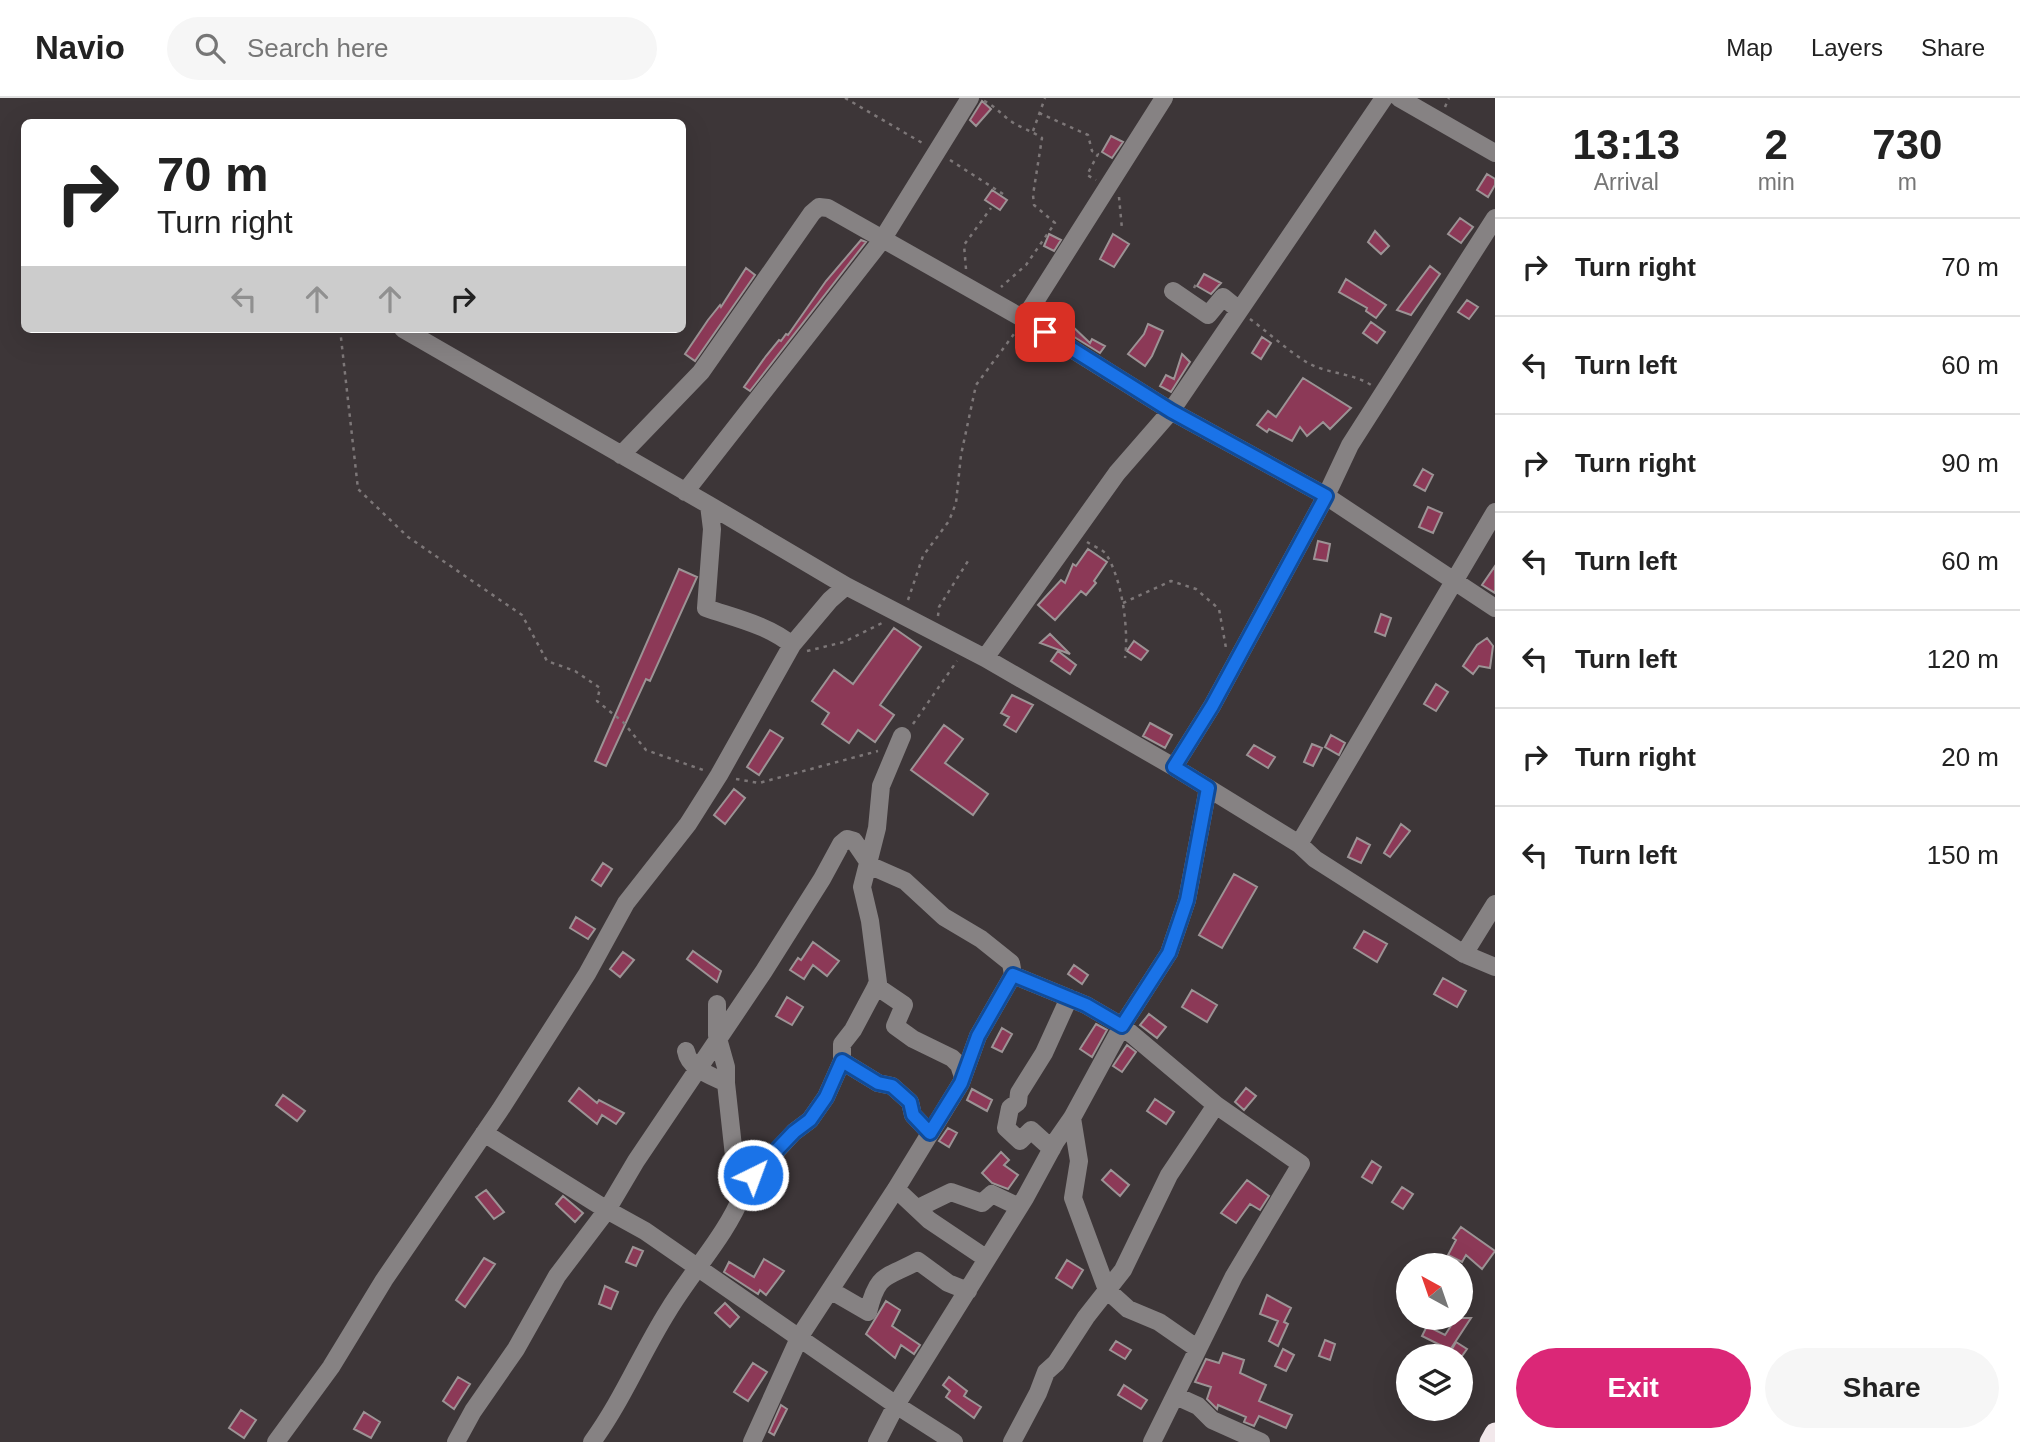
<!DOCTYPE html>
<style>
body{margin:0;font-family:Arial,sans-serif;background:#f6f6f6;color:#222;height:100vh;display:flex;flex-direction:column;font-size:26px;white-space:nowrap}
*{box-sizing:border-box;margin:0}
p{font-size:23px;color:#767676}
.icon{flex:none;width:38px;height:38px;fill:none;stroke:currentColor;stroke-width:2;stroke-linecap:round;stroke-linejoin:round}
.map{position:relative;flex:1;overflow:hidden}
.details{display:flex;flex-direction:column;background:#fff;width:525px}
.details>*{flex:none}
.hud{position:absolute;left:21px;top:21px;width:665px;height:214px;border-radius:10px;box-shadow:0 7px 28px #0002;background:#fff;color:#222;overflow:hidden}
.needle{width:46px;rotate:320deg}
.tools{position:absolute;left:1396px;top:1155px;display:grid;gap:14px}
.tools a{display:grid;place-items:center;width:77px;height:77px;border-radius:50%;background:#fff;box-shadow:0 7px 28px #0002;font-size:35px}
.pin{position:absolute;display:grid;place-items:center;width:60px;height:60px;color:#fff;margin:-30px;border-radius:14px;box-shadow:0 4px 10px #0006}
.me{position:absolute;width:77px;margin:-38px;rotate:42deg;stroke-linejoin:round;filter:drop-shadow(0 0 5px #0008)}
.turn{display:flex;align-items:center;gap:24px;height:147px;padding:0 21px;font-size:32px}
.turn .icon{width:91px;height:91px;stroke-width:2.5}
.turn b{display:block;font-size:49px;line-height:60px}
.lanes{display:flex;align-items:center;height:66px;padding:0 21px;background:#0003;justify-content:center;gap:35px;direction:ltr}
.lanes .off{opacity:.35}
.eta{display:flex;justify-content:space-evenly;align-items:center;height:119px;text-align:center}
.eta b{font-size:42px;font-weight:600;line-height:49px}
.action{display:flex;gap:14px;margin-top:auto;padding:14px 21px}
.action a{flex:1;height:80px;border-radius:42px;background:#db2777;color:#fff;font-size:28px;font-weight:600;line-height:80px;text-align:center}
.action a+a{background:#f6f6f6;color:#222}
ul{padding:0;list-style:none}
li{display:flex;align-items:center;gap:21px;height:98px;padding:0 21px;border-top:2px solid #e0e0e0}
li div{flex:1}
li b{display:block;font-size:26px}
li em{font-style:normal}
header{display:flex;align-items:center;gap:42px;box-sizing:border-box;height:98px;padding:0 35px;background:#fff;border-bottom:2px solid #e0e0e0}
header strong{font-size:33px}
nav{display:flex;gap:38px;margin-inline-start:auto;font-size:24px}
.search{width:490px;height:63px;background:#f6f6f6;display:flex;align-items:center;gap:18px;box-sizing:border-box;padding:0 24px;border-radius:38px;color:#767676;font-size:26px}
main{display:flex;flex:1;min-height:0}
.map>svg:first-child{display:block}
.building{fill:#8c3957;stroke:#9c9395;stroke-width:2}
.lines{fill:none;stroke-linecap:round;stroke-linejoin:round}
.path{stroke:#7d7778;stroke-width:2.5;stroke-dasharray:3.5 5;stroke-linecap:butt}
.minor{stroke:#868283;stroke-width:18}
.highway{stroke:#f2e8eb;stroke-width:21}
.route-casing{stroke:#114b97;stroke-width:18}
.route{stroke:#1a73e8;stroke-width:12}
</style>
<header>
<strong>Navio</strong>
<div class="search"><svg class="icon" aria-label="search" viewBox="0 0 24 24"><circle cx="10" cy="10" r="6"/><path d="M15 15l6 6"/></svg>Search here</div>
<nav><a>Map</a><a>Layers</a><a>Share</a></nav>
</header>
<main>
<div class="map">
<svg width="1495" height="1344" viewBox="0 0 1495 1344">
<rect width="100%" height="100%" fill="#3d3638"/>
<path class="building" d="M982 3 991 11 976 28 970 22Z
M1111 38 1123 44 1112 60 1102 54Z
M1487 76 1495 81V87L1488 99 1477 92Z
M992 92 1007 102 1000 112 985 102Z
M1460 120 1473 129 1461 145 1448 136Z
M1375 133 1389 148 1381 156 1368 144Z
M1049 136 1061 142 1054 153 1044 148Z
M1113 136 1129 146 1114 169 1100 161Z
M861 142 866 144 750 293 744 289 766 258 779 242 781 243 786 236 788 237 826 183Z
M1430 168 1440 176 1411 217 1397 212Z
M746 170 755 177 695 263 685 256 708 222 720 207 721 209Z
M1204 176 1221 185 1211 196 1197 188Z
M1346 181 1386 207 1376 220 1366 213 1367 210 1339 194Z
M1467 202 1478 209 1469 221 1458 214Z
M1061 217 1072 225 1071 227 1090 245 1092 241 1105 248 1100 255 1055 227Z
M1371 224 1385 234 1377 245 1363 235Z
M1148 226 1163 233 1152 258 1145 268 1128 256 1144 236Z
M1262 239 1271 245 1261 261 1252 255Z
M1182 256 1190 264 1171 294 1160 288 1166 277 1174 281Z
M1303 280 1351 310 1330 331 1323 324 1307 338 1300 329 1292 343 1269 331 1267 334 1257 327 1268 313 1276 319Z
M1423 371 1433 377 1425 393 1414 387Z
M1428 409 1442 415 1433 435 1419 429Z
M1318 443 1330 446 1327 463 1314 461Z
M1088 451 1107 464 1094 483 1096 485 1086 497 1081 493 1055 522 1038 507 1061 482 1065 485 1073 466 1076 468Z
M1495 468V495L1482 487Z
M679 471 697 479 650 583 646 581 606 668 595 663Z
M1381 516 1391 520 1385 538 1375 534Z
M894 530 921 549 880 607 894 617 875 644 858 632 849 645 822 626 829 615 812 603 834 572 853 586Z
M1050 536 1070 556 1040 545Z
M1487 540 1493 548 1490 570 1479 568 1473 576 1463 568 1477 547Z
M1134 543 1148 553 1141 562 1127 553Z
M1058 553 1076 567 1070 576 1051 563Z
M1436 586 1448 594 1436 613 1424 606Z
M1012 597 1033 607 1016 634 1004 627 1009 619 1001 615Z
M1150 625 1172 637 1165 650 1143 638Z
M944 627 963 641 945 665 988 696 973 717 911 672Z
M770 632 783 640 759 677 747 669Z
M1331 637 1345 645 1339 657 1325 649Z
M1312 646 1322 650 1313 668 1304 664Z
M1254 647 1275 659 1268 670 1247 657Z
M734 691 745 700 725 726 714 717Z
M1401 726 1410 733 1390 759 1384 755Z
M1357 740 1370 747 1361 765 1348 759Z
M603 765 612 771 601 788 592 782Z
M1234 776 1257 789 1222 850 1199 837Z
M576 819 595 831 588 841 570 830Z
M1364 833 1387 846 1377 864 1354 850Z
M813 844 839 863 827 878 813 867 804 881 790 872 798 860 801 862Z
M693 853 721 873 717 884 687 861Z
M623 854 634 862 620 879 610 871Z
M1074 867 1088 877 1082 886 1068 876Z
M1443 880 1466 893 1457 909 1434 896Z
M1192 892 1217 907 1207 924 1182 909Z
M787 899 803 909 792 927 776 918Z
M1149 916 1166 929 1157 940 1140 927Z
M1096 926 1107 932 1092 959 1080 951Z
M1002 930 1012 936 1002 954 992 949Z
M1127 947 1136 954 1122 974 1113 968Z
M579 990 597 1005 599 1002 624 1015 616 1026 602 1017 597 1026 569 1003Z
M1246 990 1256 998 1244 1012 1235 1004Z
M972 991 992 1002 987 1013 967 1002Z
M283 997 305 1013 297 1023 276 1007Z
M1155 1001 1174 1014 1166 1026 1147 1013Z
M948 1030 957 1035 949 1049 939 1043Z
M1001 1054 1009 1062 1004 1067 1018 1077 1008 1091 992 1085 982 1075Z
M1372 1063 1381 1069 1372 1085 1362 1079Z
M1111 1072 1129 1087 1120 1098 1102 1082Z
M1247 1082 1269 1098 1260 1112 1250 1106 1236 1125 1221 1115Z
M1402 1089 1413 1096 1403 1111 1392 1104Z
M486 1092 504 1114 494 1121 476 1099Z
M563 1098 583 1115 575 1124 556 1106Z
M1461 1129 1495 1153 1482 1171 1466 1157 1462 1164 1448 1157 1456 1142 1453 1140Z
M633 1149 643 1153 636 1168 626 1164Z
M484 1160 495 1166 465 1209 456 1202Z
M764 1161 784 1173 766 1197 760 1192 758 1196 724 1174 729 1164 754 1179Z
M1067 1162 1083 1172 1072 1190 1056 1180Z
M605 1188 618 1194 611 1211 599 1206Z
M1267 1197 1291 1210 1284 1224 1288 1226 1278 1248 1269 1243 1278 1223 1260 1216Z
M886 1203 900 1212 892 1228 920 1247 914 1256 901 1247 895 1260 866 1236Z
M725 1205 739 1219 730 1229 715 1215Z
M1456 1220H1471L1450 1252 1422 1238 1427 1228 1445 1237Z
M1325 1242 1335 1246 1330 1262 1319 1258Z
M1116 1243 1131 1252 1125 1261 1110 1252Z
M1456 1244 1467 1251 1462 1258H1448Z
M1283 1251 1294 1257 1286 1273 1275 1268Z
M1223 1255 1244 1262 1240 1275 1266 1287 1259 1303 1292 1317 1286 1330 1259 1318 1254 1328 1244 1324 1246 1319 1218 1307 1217 1311 1207 1301 1211 1289 1195 1284 1206 1261 1219 1265Z
M753 1265 767 1274 748 1303 734 1294Z
M458 1279 470 1286 454 1311 443 1303Z
M949 1279 967 1293 964 1298 981 1309 974 1320 946 1299 950 1293 943 1287Z
M1124 1287 1147 1302 1141 1311 1118 1297Z
M781 1307 787 1311 774 1337 769 1334Z
M241 1312 256 1322 244 1340 229 1330Z
M364 1314 380 1324 371 1340 354 1331Z"/>
<g class="lines">
<path class="path" d="M845 0 924 46
M984 3C995 8 1002 17 1012 24 1021 30 1032 33 1042 40L1033 97 1034 107 1055 125 1026 167 1001 189
M1445 9 1449 0
M1039 15 1088 37 1092 53 1098 56 1087 77 1096 82
M1033 33 1045 0
M950 62 1006 98
M1119 99 1122 131
M966 171 964 147 991 110
M1194 190 1197 184
M1250 221C1269 235 1288 253 1308 265 1328 276 1353 275 1371 287
M340 231 358 391 408 439 522 517 547 563 575 573 600 590 597 603 623 624 646 652 703 672
M1087 444C1093 448 1102 451 1106 456 1122 481 1129 531 1125 560
M908 502 923 458 949 423 956 405 961 357 976 287 1017 232
M1123 505 1171 483 1196 491 1219 511 1226 550
M938 518 939 509 968 463
M807 553 844 544 882 525
M913 626 957 563
M736 681 759 685 878 653"/>
<path class="minor" d="M1399 0 1495 55
M1173 193 1208 217 1223 199 1239 212
M1024 221 1164 0
M403 231 709 407 846 488 985 560 1174 669 1299 746 1315 761 1464 856 1495 869
M621 357 701 274 812 115 819 109 828 110 1024 221 1171 313 1326 398 1495 510
M685 394 882 142 970 0
M709 407 712 431 706 510C735 520 768 527 792 547
M985 560 1117 375 1171 313 1384 0
M1174 669 1212 608 1326 398 1350 347 1495 120
M1299 746 1495 414
M1464 856 1495 806
M876 888 904 907 895 928 913 941 952 960 959 967 963 979
M717 906V937L726 969V985
M842 963 878 985 892 988 910 1004 913 1017 930 1035
M1072 1020 1079 1063 1073 1100 1107 1192 1128 1211 1159 1224 1198 1251
M484 1035 607 1112 645 1133 896 1307 954 1344
M1052 1051 1031 1032 1020 1043 1006 1030 1010 1010 1018 1004 1019 995 1044 955 1069 900
M742 1090 794 1034 810 1022 826 999 842 963V946L853 932 878 885 870 823 862 789 877 730 881 688 902 638
M896 1091 929 1122 987 1161
M918 1110 951 1094 982 1105 992 1096 1019 1109
M830 1192 868 1214C878 1174 885 1181 918 1163L948 1185 968 1193
M1176 1298 1198 1308 1212 1322 1261 1344
M276 1344 331 1269 384 1182 500 1012 587 876 626 805 688 726 719 677 792 547 830 502 846 488
M456 1344 473 1313 516 1251 557 1178 607 1112 636 1063 764 873 822 781 841 746 847 741 854 743 871 768 905 783 944 819 981 841 1011 865 1013 877 1086 907 1122 928 1216 1007 1301 1066 1234 1178 1152 1344
M592 1344C622 1303 641 1256 668 1213 692 1173 726 1138 743 1095L736 1076 726 985C712 978 689 971 686 953
M752 1344 800 1238 896 1091 961 985 978 938 1013 877
M877 1344 896 1307 1025 1100 1056 1043 1072 1020 1122 928 1169 855 1187 802 1208 690
M1012 1344 1038 1295 1046 1274 1056 1265 1086 1219 1123 1172 1169 1077 1216 1007"/>
<path class="highway" d="M1490 1344 1495 1335"/>
</g>
<g class="lines">
<defs>
<path id="route" d="M753 1077 794 1034 810 1022 826 999 842 963 878 985 892 988 910 1004 913 1017 930 1035 961 985 978 938 1013 877 1086 907 1122 928 1169 855 1187 802 1208 690 1174 669 1212 608 1326 398 1171 313 1045 234"/>
</defs>
<use href="#route" class="route-casing"/>
<use href="#route" class="route"/>
</g>
</svg>
<div class="tools">
<a><svg class="needle" viewBox="-14 -14 28 28"><path d="M0-13l5 13h-10z" fill="#e53935"/><path d="M0 13l5-13h-10z" fill="#767676"/></svg></a>
<a><svg class="icon" aria-label="layers" viewBox="0 0 24 24"><path d="M12 4l9 5-9 5-9-5zM3 14l9 5 9-5"/></svg></a>
</div>
<div class="pin" style="left:1045px;top:234px;background:#d93025"><svg class="icon" aria-label="arrive" viewBox="0 0 24 24"><path d="M6 21V4h12l-3 4 3 4H6"/></svg></div>
<svg class="me" style="left:753px;top:1077px" viewBox="-20 -20 40 40"><circle r="17" fill="#1a73e8" stroke="#fff" stroke-width="3"/><path d="M0-11L8 9 0 5-8 9z" fill="#fff"/></svg>
<div class="hud">
<div class="turn"><svg class="icon" aria-label="right" viewBox="0 0 24 24"><path d="M7 20v-9h11M14 6l5 5-5 5"/></svg><div><b>70 m</b>Turn right</div></div>
<div class="lanes"><svg class="icon off" aria-label="left" viewBox="0 0 24 24"><path d="M17 20v-9H6M10 6l-5 5 5 5"/></svg><svg class="icon off" aria-label="ahead" viewBox="0 0 24 24"><path d="M12 20V5M6 11l6-6 6 6"/></svg><svg class="icon off" aria-label="ahead" viewBox="0 0 24 24"><path d="M12 20V5M6 11l6-6 6 6"/></svg><svg class="icon" aria-label="right" viewBox="0 0 24 24"><path d="M7 20v-9h11M14 6l5 5-5 5"/></svg></div>
</div>
</div>
<section class="details">
<div class="eta">
<div><b>13:13</b><p>Arrival</p></div>
<div><b>2</b><p>min</p></div>
<div><b>730</b><p>m</p></div>
</div>
<ul>
<li><svg class="icon" aria-label="right" viewBox="0 0 24 24"><path d="M7 20v-9h11M14 6l5 5-5 5"/></svg><div><b>Turn right</b></div><em>70 m</em></li>
<li><svg class="icon" aria-label="left" viewBox="0 0 24 24"><path d="M17 20v-9H6M10 6l-5 5 5 5"/></svg><div><b>Turn left</b></div><em>60 m</em></li>
<li><svg class="icon" aria-label="right" viewBox="0 0 24 24"><path d="M7 20v-9h11M14 6l5 5-5 5"/></svg><div><b>Turn right</b></div><em>90 m</em></li>
<li><svg class="icon" aria-label="left" viewBox="0 0 24 24"><path d="M17 20v-9H6M10 6l-5 5 5 5"/></svg><div><b>Turn left</b></div><em>60 m</em></li>
<li><svg class="icon" aria-label="left" viewBox="0 0 24 24"><path d="M17 20v-9H6M10 6l-5 5 5 5"/></svg><div><b>Turn left</b></div><em>120 m</em></li>
<li><svg class="icon" aria-label="right" viewBox="0 0 24 24"><path d="M7 20v-9h11M14 6l5 5-5 5"/></svg><div><b>Turn right</b></div><em>20 m</em></li>
<li><svg class="icon" aria-label="left" viewBox="0 0 24 24"><path d="M17 20v-9H6M10 6l-5 5 5 5"/></svg><div><b>Turn left</b></div><em>150 m</em></li>
</ul>
<div class="action"><a>Exit</a><a>Share</a></div>
</section>
</main>
